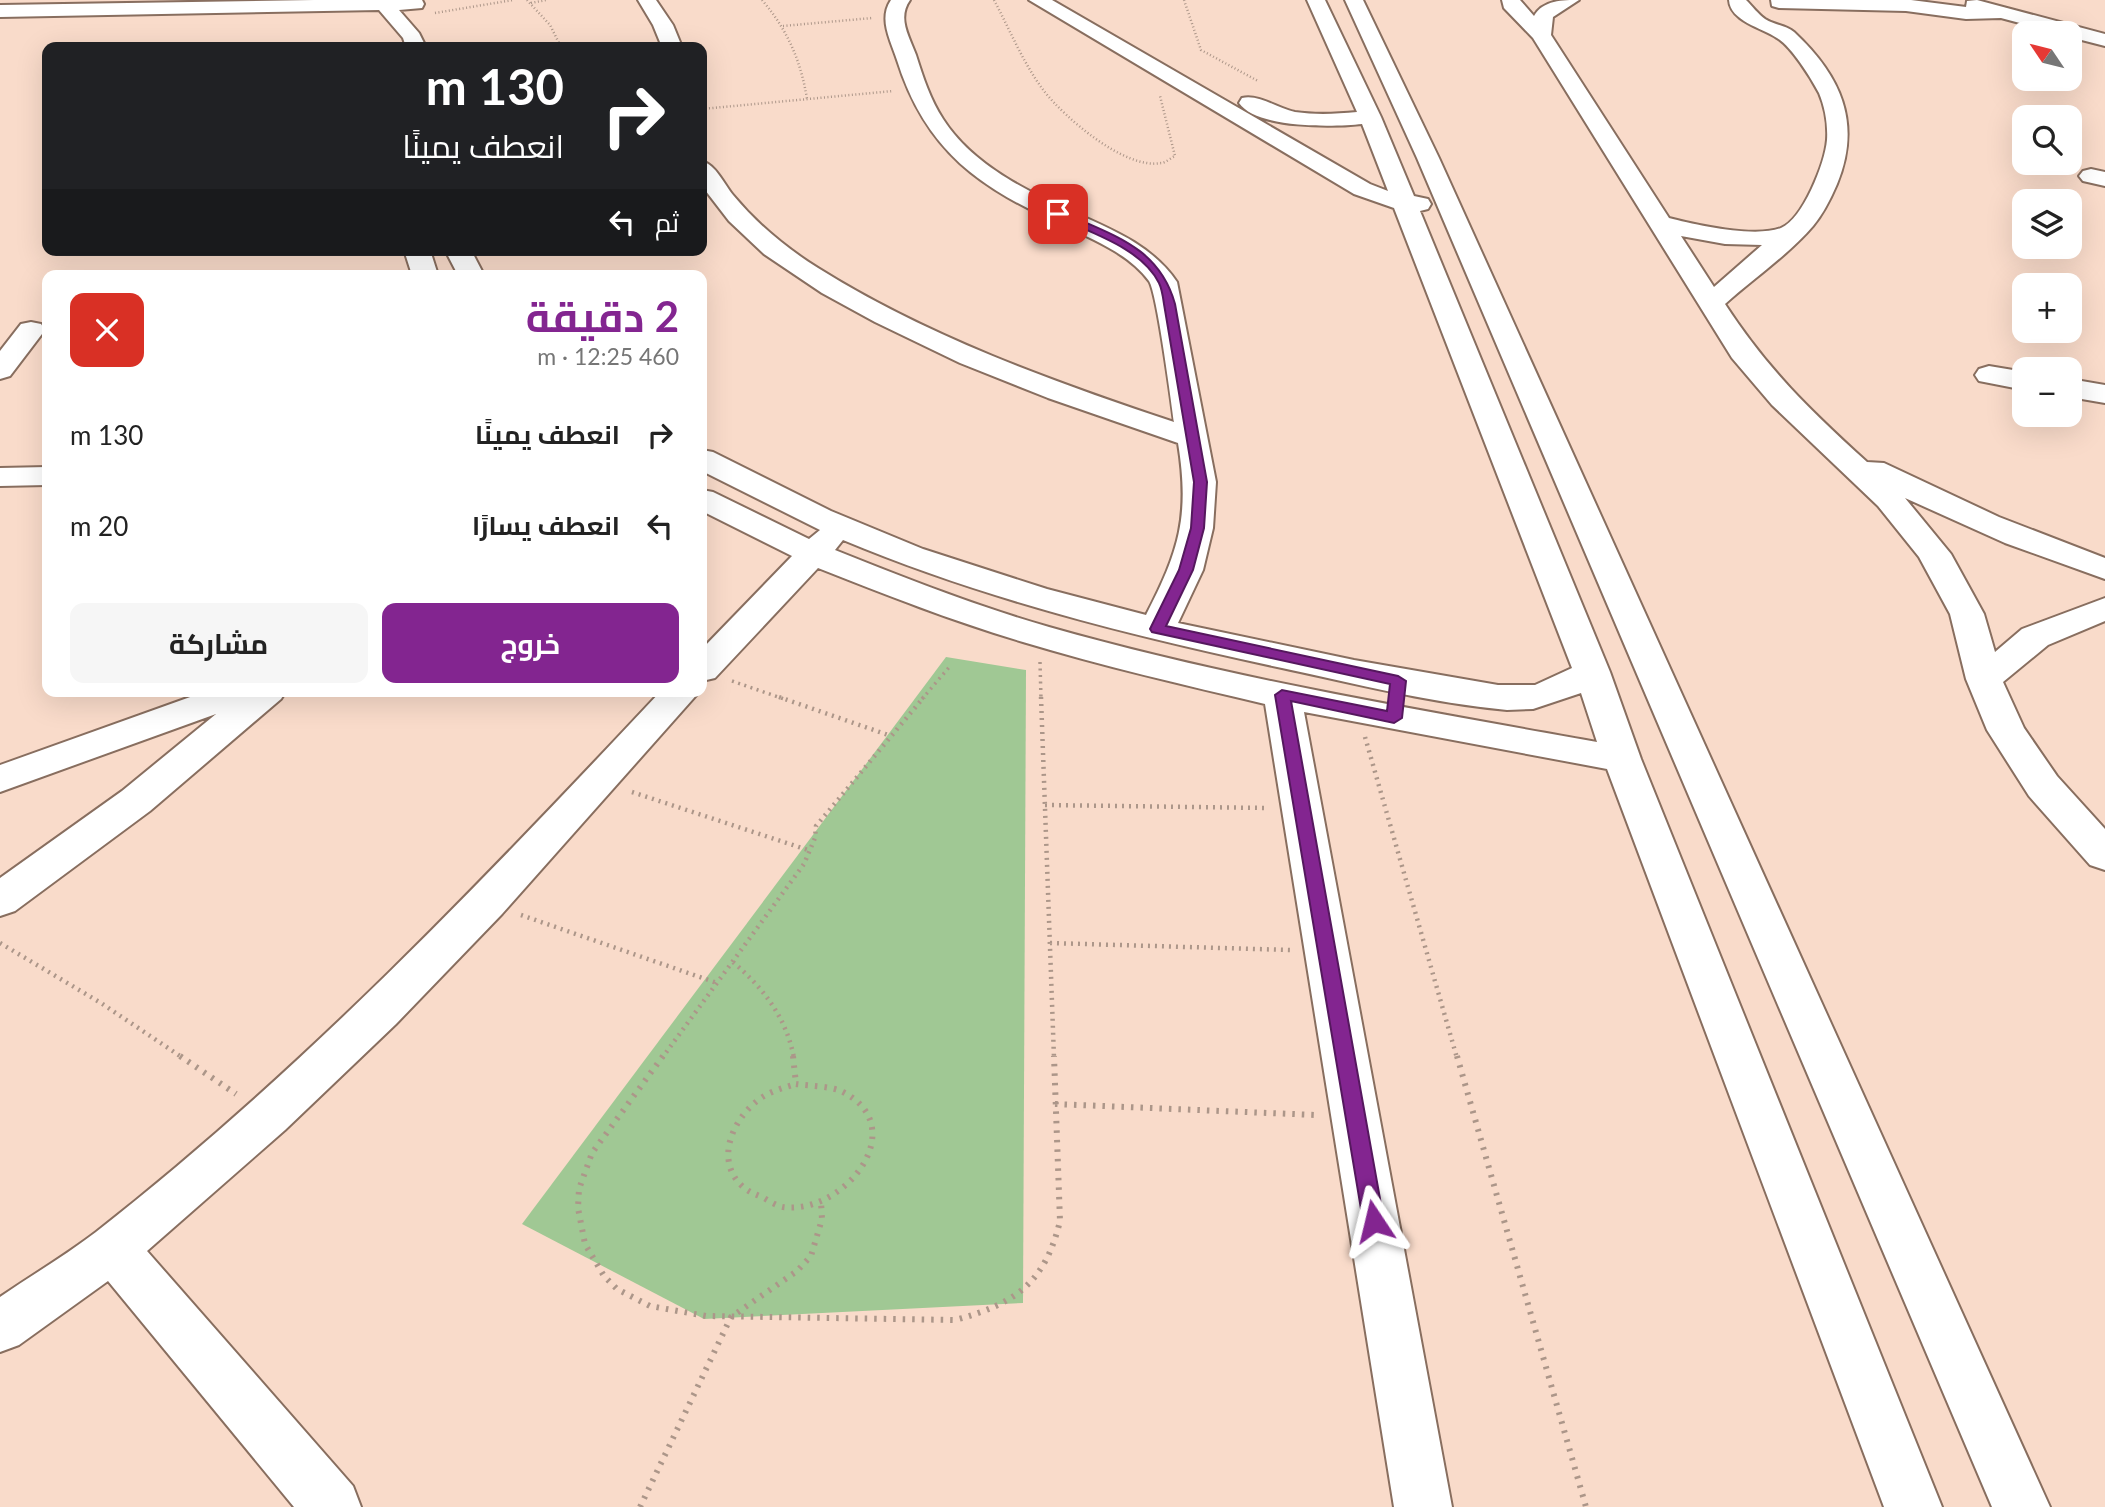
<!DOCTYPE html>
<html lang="ar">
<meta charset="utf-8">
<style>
body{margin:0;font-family:Lato,Cairo,sans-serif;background:#f6f6f6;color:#222;direction:rtl;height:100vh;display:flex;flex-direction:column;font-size:26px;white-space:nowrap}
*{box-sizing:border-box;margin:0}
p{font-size:23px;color:#767676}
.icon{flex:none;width:38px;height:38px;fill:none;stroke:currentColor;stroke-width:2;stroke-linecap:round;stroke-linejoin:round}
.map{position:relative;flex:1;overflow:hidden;direction:ltr}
.details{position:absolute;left:42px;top:270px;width:665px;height:427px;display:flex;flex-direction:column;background:#fff;border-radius:14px;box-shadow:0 7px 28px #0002;direction:rtl}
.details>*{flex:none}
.banner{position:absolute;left:42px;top:42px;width:665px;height:214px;border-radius:14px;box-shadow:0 7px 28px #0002;direction:rtl;background:#202124;color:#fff;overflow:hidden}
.needle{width:46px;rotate:305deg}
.fabs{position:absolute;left:2012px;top:21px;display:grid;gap:14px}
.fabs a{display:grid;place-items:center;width:70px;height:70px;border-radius:14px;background:#fff;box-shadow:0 7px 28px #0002;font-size:35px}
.pin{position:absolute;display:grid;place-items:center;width:60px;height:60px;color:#fff;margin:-30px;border-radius:14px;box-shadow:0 4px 10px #0006}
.me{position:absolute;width:77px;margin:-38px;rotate:350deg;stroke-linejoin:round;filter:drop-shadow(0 0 5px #0008)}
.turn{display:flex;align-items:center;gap:24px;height:147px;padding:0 28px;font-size:32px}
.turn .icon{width:91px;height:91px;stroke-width:2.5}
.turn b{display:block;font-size:49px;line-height:60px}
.then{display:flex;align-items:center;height:66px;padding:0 28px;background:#0003;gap:14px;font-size:26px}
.round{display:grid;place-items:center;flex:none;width:74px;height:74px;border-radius:14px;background:#f6f6f6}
.overview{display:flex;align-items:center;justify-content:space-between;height:119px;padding:0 28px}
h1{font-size:42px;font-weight:700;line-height:52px;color:#832590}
.cta{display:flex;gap:14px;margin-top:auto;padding:14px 28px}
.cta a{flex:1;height:80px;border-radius:14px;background:#832590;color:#fff;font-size:28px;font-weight:700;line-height:80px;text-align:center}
.cta a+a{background:#f6f6f6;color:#222}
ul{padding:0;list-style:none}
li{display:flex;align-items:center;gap:21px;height:91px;padding:0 28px}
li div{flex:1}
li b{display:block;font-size:26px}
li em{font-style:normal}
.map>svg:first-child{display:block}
.green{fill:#a0c894}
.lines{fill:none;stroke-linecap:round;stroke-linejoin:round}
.minor-casing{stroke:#886e5f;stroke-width:4}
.path-far3{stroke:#ac9689;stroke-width:2.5;stroke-dasharray:1 2.5;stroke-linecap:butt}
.path-far2{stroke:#ac9689;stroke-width:3.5;stroke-dasharray:2 4.5;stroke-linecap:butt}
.path-far1{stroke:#ac9689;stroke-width:4.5;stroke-dasharray:2 5;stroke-linecap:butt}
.path{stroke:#ac9689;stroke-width:6;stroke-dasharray:2.5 7;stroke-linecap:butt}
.minor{fill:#fff;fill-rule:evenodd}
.route{fill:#832590;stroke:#55185e;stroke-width:2}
</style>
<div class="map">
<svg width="2105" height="1507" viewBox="0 0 2105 1507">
<rect width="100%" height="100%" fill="#f9dbca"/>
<path class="green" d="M946 657 1026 670 1023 1303 704 1319 522 1224Z"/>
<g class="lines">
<defs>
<path id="minor" d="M314 0H422L424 4 422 8 399 10 419 33 426 47H406L403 38 379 10 0 17V5Z
M638 0H656L673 25 682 47H662L653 25Z
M891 0H910C897 18 909 36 916 55 923 77 930 99 943 119 973 166 1032 194 1082 216 1118 232 1154 248 1177 282L1216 482 1213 528 1203 570 1178 623 1354 660 1498 685H1535L1572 668 1394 208 1354 194 1029 0H1052L1370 184 1388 191 1362 124C1334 127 1257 129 1239 103L1242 98C1260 94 1278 109 1295 112 1316 115 1336 114 1357 112L1307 0H1325L1381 117 1414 196 1428 199 1431 204 1428 209 1420 211 1610 672 1641 759 1942 1507H1884L1607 769 1304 712 1452 1507H1394L1265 704C1184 685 1103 666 1023 642 953 621 886 595 818 568L715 678 702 681V649L792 556 702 511V490L713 492 809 539 820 530 702 471V450L713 452 831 511 923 549 1047 589 1146 615C1179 551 1190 516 1178 443L1048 398 960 363 875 322 822 293 764 254 729 221 702 186V161C716 165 724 184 733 195 757 224 786 248 818 268 928 337 1052 381 1174 422 1171 400 1157 293 1149 281 1129 254 1094 240 1065 226 980 188 926 152 897 60 891 41 878 19 891 0ZM843 540C984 599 1133 636 1282 668 1356 684 1431 703 1507 710L1533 709 1581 693 1597 742C1413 709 1228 678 1049 627 976 606 905 578 835 550Z
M1345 0H1363L1439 158 2050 1507H1992L1417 158Z
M1502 0H1520L1534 16C1543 0 1563 0 1579 0L1553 17 1551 35 1669 218C1696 225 1755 238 1781 228 1803 219 1825 163 1827 140 1828 125 1825 107 1819 93 1811 78 1791 46 1777 38 1762 28 1730 21 1729 0H1746C1752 6 1758 14 1765 19 1774 25 1786 25 1794 32 1841 76 1862 123 1837 184 1831 198 1823 214 1813 226 1789 254 1753 279 1725 304 1768 370 1810 410 1867 462L1884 463 1999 517 2105 558V579L2005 543 1905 498 1951 554 1984 614 1995 652 2022 629 2105 598V621L2048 645 2003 682 2024 728 2057 776 2105 829V870L2090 865 2029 796 1987 730 1966 679 1950 614 1919 557 1878 506 1772 405 1732 358 1533 38 1504 8ZM1681 236 1725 244 1762 245 1714 287Z
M1771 0H1911L1966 7 1967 1 1977 0 2105 34V46L2070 37V33H2057L2001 18 1966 19 1906 11 1779 8 1772 6Z
M2091 169 2105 172V186L2083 181 2079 176 2083 171Z
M404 250H430L438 275H412Z
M445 250H471L484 275H458Z
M31 322 41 324 45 330 10 376 0 379V351L21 324Z
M1989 366 2025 372V390L1979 381 1975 375 1979 369Z
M2070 379 2105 385V403L2070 397Z
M47 467V485L0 486V468Z
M207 691H286L281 699 150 811 15 911 0 916V878L122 791 216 714 0 792V765Z
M661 691H700L502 914 396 1024 285 1130 147 1251 353 1486 361 1507H294L108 1281 19 1345 0 1352V1297C32 1275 66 1255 96 1232 303 1070 482 882 661 691Z"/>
</defs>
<use href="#minor" class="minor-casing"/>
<path class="path-far3" d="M527 0 550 25 561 47
M762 0C787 29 801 61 807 99
M994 0C1010 30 1023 63 1044 91 1064 117 1125 170 1161 163 1165 163 1171 158 1175 156L1160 96
M1184 0 1201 50 1258 81
M531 3 546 0
M435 13 513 0
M783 26 872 18
M702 109 893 91"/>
<path class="path-far2" d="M1040 662 1041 699
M732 681 784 699
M922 699 951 665"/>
<path class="path-far1" d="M779 697 891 736
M1041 697 1054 1058
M1365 737 1457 1058
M632 792 811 851
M1045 805 1268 808
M521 915 717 983
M0 943 101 1003 183 1058
M1050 943 1290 950
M733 962C764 989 786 1017 794 1058
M662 1058 804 864 815 838 816 826 924 697"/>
<path class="path" d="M180 1056 236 1094
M663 1056 592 1153 579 1189 578 1208 585 1244 604 1276 617 1289 650 1306 706 1316 955 1320C1015 1304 1045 1283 1060 1221L1054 1056
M793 1056 796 1084
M1457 1056 1586 1507
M796 1084C810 1086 831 1086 843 1092 913 1128 844 1215 783 1207 777 1206 769 1201 764 1198 755 1194 748 1192 741 1185 715 1159 733 1120 757 1101 768 1092 782 1088 796 1084Z
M1055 1104 1316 1115
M640 1507 731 1317 797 1271 811 1256 822 1219 821 1202"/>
<use href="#minor" class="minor"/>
</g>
<path class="route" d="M1055 212H1062C1111 235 1159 246 1175 304L1207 482 1204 528 1193 570 1166 626 1398 676 1406 681 1402 718 1394 723 1291 701 1384 1221 1381 1227 1374 1230 1366 1227 1363 1221 1275 695 1282 690 1387 711 1390 684 1152 632 1150 629 1179 570 1191 528 1194 482 1164 304C1163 297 1162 289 1159 283 1141 247 1088 232 1055 216Z"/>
</svg>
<div class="fabs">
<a><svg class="needle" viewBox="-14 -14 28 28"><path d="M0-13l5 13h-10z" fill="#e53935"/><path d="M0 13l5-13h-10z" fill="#767676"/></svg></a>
<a><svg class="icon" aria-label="search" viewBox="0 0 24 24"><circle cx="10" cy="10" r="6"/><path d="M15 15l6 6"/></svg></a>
<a><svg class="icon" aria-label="layers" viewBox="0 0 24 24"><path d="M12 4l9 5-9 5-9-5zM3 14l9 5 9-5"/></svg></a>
<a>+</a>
<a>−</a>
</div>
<div class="pin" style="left:1058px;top:214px;background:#d93025"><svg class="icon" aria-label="arrive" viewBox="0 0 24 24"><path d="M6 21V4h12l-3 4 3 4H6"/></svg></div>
<svg class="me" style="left:1374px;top:1221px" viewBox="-20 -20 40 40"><path d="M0-17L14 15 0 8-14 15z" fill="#832590" stroke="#fff" stroke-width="4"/></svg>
<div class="banner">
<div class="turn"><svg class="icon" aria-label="right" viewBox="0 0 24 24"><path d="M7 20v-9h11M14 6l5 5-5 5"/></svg><div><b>130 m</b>انعطف يمينًا</div></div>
<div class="then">ثم<svg class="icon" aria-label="left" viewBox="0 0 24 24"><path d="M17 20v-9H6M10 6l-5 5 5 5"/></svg></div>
</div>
<section class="details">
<div class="overview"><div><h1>2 دقيقة</h1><p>460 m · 12:25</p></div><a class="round" style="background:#d93025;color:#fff"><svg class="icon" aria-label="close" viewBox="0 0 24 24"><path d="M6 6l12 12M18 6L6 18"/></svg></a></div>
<ul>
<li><svg class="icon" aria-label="right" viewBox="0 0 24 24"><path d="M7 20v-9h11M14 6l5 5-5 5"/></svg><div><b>انعطف يمينًا</b></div><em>130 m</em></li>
<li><svg class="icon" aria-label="left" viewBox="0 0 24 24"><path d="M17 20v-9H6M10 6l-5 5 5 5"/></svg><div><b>انعطف يسارًا</b></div><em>20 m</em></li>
</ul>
<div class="cta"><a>خروج</a><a>مشاركة</a></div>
</section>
</div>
